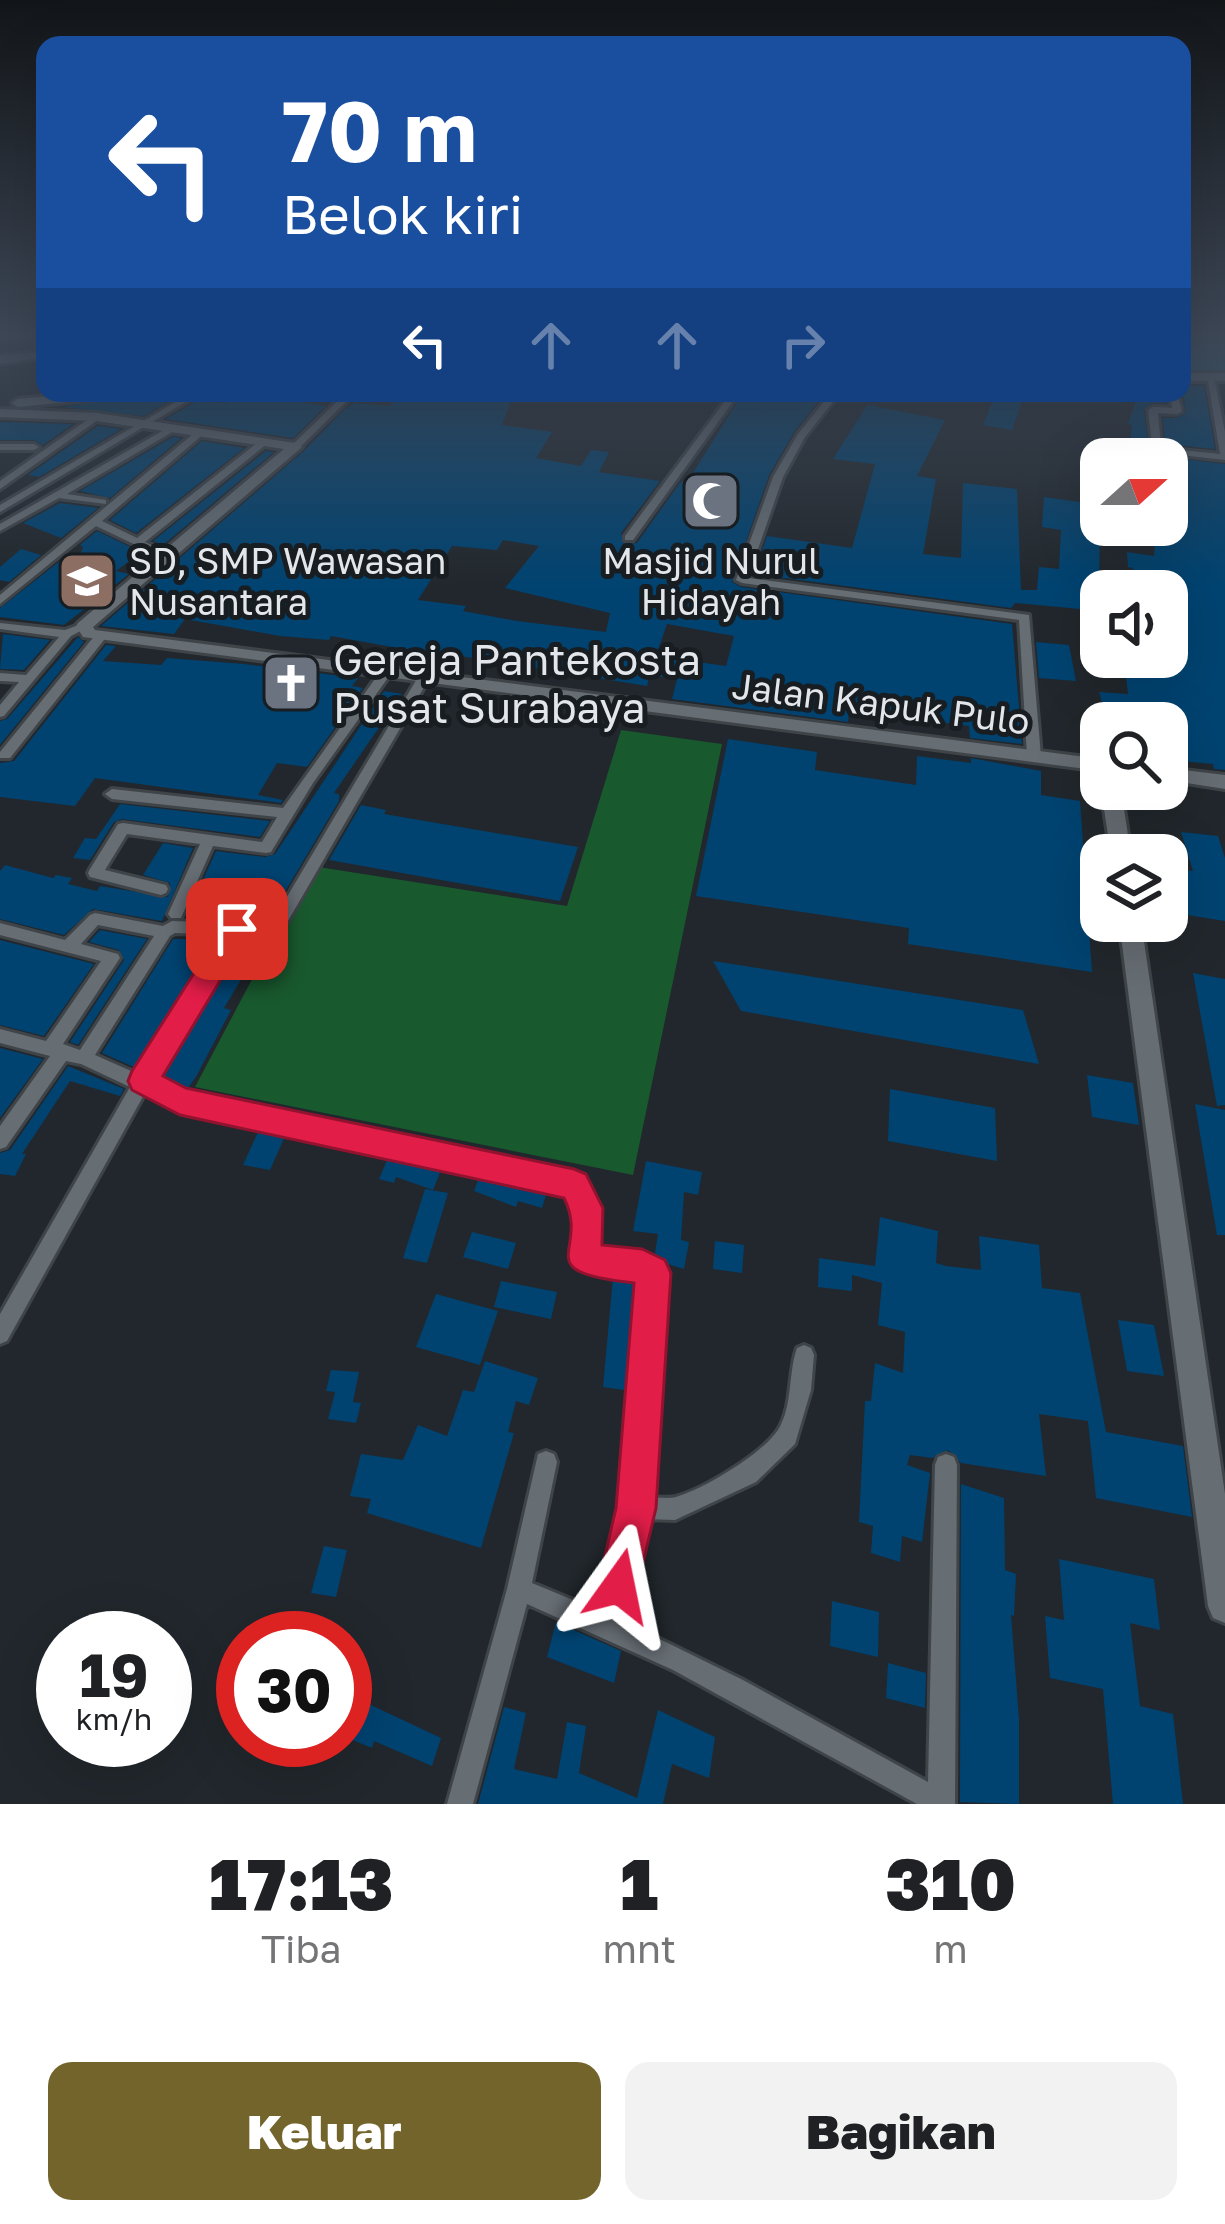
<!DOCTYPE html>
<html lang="id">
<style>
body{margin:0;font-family:"Golos Text",sans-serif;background:#f2f2f2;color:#202124;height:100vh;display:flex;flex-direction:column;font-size:45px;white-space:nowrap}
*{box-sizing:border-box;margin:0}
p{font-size:39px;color:#757577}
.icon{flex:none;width:66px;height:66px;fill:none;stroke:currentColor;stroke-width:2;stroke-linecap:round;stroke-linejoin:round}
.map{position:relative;height:1804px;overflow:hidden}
.drawer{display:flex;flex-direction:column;background:#fff;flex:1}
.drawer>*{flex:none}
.top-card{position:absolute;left:36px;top:36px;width:1155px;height:366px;border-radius:24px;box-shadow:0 12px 48px #0002;background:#1a4fa0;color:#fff;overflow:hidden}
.needle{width:78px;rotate:69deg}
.controls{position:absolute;left:1080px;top:438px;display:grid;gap:24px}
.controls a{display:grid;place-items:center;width:108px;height:108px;border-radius:24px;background:#fff;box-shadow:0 12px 48px #0002;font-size:60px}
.speed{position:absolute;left:36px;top:1611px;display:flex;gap:24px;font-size:60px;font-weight:700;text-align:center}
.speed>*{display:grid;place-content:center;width:156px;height:156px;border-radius:50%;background:#fff;box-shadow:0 12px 48px #0002;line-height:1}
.speed small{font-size:30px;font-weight:400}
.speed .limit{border:18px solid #d22;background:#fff;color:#111}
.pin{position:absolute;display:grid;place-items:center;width:102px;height:102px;color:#fff;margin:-51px;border-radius:24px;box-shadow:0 6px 18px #0006}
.me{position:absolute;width:132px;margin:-66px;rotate:12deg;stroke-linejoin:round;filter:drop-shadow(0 0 9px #0008)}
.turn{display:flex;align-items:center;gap:42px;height:252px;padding:0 48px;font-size:54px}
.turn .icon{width:156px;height:156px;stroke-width:2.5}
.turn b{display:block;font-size:84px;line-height:102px}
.lanes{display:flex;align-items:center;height:114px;padding:0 48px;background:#0003;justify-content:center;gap:60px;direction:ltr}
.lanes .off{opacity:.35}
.eta{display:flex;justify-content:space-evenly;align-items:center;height:204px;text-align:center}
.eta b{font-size:72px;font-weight:800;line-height:84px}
.primary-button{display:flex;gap:24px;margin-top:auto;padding:24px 48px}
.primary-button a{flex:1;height:138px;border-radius:24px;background:#72642b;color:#fff;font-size:48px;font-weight:800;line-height:138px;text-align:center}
.primary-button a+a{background:#f2f2f2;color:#202124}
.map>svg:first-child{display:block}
.green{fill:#19592e}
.water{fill:#246381}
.building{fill:#004371;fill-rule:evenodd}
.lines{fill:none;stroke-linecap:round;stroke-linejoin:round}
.street-casing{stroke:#3f4448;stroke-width:6}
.secondary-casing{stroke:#3f4448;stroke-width:6}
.street{fill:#666d73;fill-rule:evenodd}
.secondary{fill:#666d73;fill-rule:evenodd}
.route{fill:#e11d48;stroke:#92132f;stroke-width:3}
.labels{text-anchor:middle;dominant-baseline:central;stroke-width:10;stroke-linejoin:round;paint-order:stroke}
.far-poi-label{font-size:36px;fill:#e3e7eb;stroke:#181d22;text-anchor:start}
.far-street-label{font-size:36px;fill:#e3e7eb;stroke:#181d22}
.poi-label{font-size:42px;fill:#e3e7eb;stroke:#181d22;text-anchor:start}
</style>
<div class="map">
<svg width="1225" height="1804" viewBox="0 0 1225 1804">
<rect width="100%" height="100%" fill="#21272c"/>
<path class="green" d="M621 730 722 744 633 1175 195 1087 312 866 567 906Z"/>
<path class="water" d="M1182 336H1225V370H1182Z"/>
<path class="building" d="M1182 386H1204L1215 449 1165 444 1163 418H1177L1186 413Z
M149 393 176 397 144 416 62 407Z
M240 393 326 406 293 438 166 419 197 401 226 403Z
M402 393 513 394 502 425 552 432 536 458 581 466 591 450 609 452 599 472 660 481 621 533 625 544 637 543 679 484 693 473 743 393H825L794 432 769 475 732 582 741 587 1012 624 1022 744 970 738 969 726 849 710 848 722 672 699 677 679 650 675 647 686 442 653 439 657 389 651 392 647 331 636 329 640 280 636 185 619 174 634 101 626 305 450 345 409 355 403 389 406ZM503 540 539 546 505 588 610 613 606 632 517 621 463 611 466 606 418 600 452 546 497 550ZM667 624 734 636 726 666 656 656Z
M996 393H1025L1012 430 983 425Z
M1139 393H1153L1167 403H1151L1144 411 1150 455 1225 464V770L1214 769 1213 764 1167 760V723H1108L1099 692 1128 694 1125 668 1152 670 1149 657H1167V591H1131L1133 568 1128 567 1127 552 1154 556 1155 539 1167 542V459H1128L1132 425 1128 424Z
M867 405 945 420 917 476 936 479 923 554 961 558 963 483 1017 489 1021 590H1037L1039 567 1059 569 1061 530 1042 527 1044 497 1101 505 1099 573 1105 591H1101V611L1015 603 1011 608 754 574 767 536 852 548 875 464 833 459Z
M0 422 73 424 43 445 34 440H0Z
M98 426 121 429 39 477 28 475Z
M173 437 181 438 110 498 80 491Z
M202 441 244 448 136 533 110 520Z
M266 451 274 452 163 545 153 541Z
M60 503 98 508 61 538 23 523Z
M97 531 141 552 116 571 129 574 64 625 0 617V608L60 561 77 566 83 547 80 545Z
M21 549 41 555 9 582 0 580V567Z
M3 634 50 640 24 670 0 669Z
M78 637 84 642 0 745V721L7 719Z
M1036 642 1069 645 1076 681 1039 678Z
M106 645 116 646 103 661 161 665 167 658 244 664 358 678 352 686 363 688 307 767 277 763 258 795 283 800 281 803 95 778 75 806 0 797V763L14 761Z
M384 691 402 694 334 793 339 794V801L267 922 186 917 216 851 265 857 275 854Z
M728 739 817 752 815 770 916 785 917 756 971 763V758L1041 771V795L1080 801 1092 972 908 944 909 928 696 896Z
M120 804 270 821 260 837 122 819 114 822 90 860 73 858 85 838 96 839Z
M361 805 386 810 384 814 578 847 560 901 329 860Z
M1181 832 1218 836 1225 858V921L1168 912 1167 867 1193 871Z
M163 843 193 848 162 921 93 909 64 935 0 919V871L5 865 53 878 56 875 72 878 68 884 97 891 100 886 168 897 170 883 143 875Z
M100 930 147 939 78 1045 70 1042 124 960 119 950 89 942Z
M173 939H217L136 1068 102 1053Z
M0 940 94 964 44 1036 0 1025Z
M243 941 263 943 224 1008 231 1010 197 1075 187 1090 159 1079Z
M713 961 1023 1010 1039 1064 741 1011Z
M1193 973 1225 979V1105L1217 1106Z
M0 1048 43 1059 0 1118Z
M68 1066 124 1089 120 1096 70 1081 22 1154H26L15 1176 0 1174V1153L10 1150Z
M1087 1075 1133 1083 1139 1125 1092 1117Z
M890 1089 995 1108 997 1161 888 1141Z
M1195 1104 1225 1110V1235H1217Z
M259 1130 285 1136 270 1170 243 1165Z
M388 1158 441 1170 433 1190 396 1177 394 1183 379 1179Z
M646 1161 702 1172 698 1195 684 1192 681 1240 689 1242 684 1269 654 1260 658 1234 633 1231Z
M479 1178 547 1192 542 1208 518 1201 516 1207 474 1191Z
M425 1189 448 1193 427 1263 403 1258Z
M880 1217 938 1231 936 1263 946 1266 981 1270 979 1236 1039 1245 1042 1288 1080 1293 1106 1432 1183 1446 1192 1517 1096 1498 1088 1421 1039 1414 1046 1476 961 1463 948 1450 933 1458 910 1455 907 1465 930 1473 922 1542 902 1536 900 1562 871 1553 873 1526 859 1522 865 1401H871L875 1363 903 1373 905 1332 878 1325 882 1283 852 1275V1291L818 1287 819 1258 875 1266Z
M472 1232 516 1243 508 1269 463 1257Z
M715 1241 744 1245 742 1273 713 1269Z
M613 1277 640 1286 631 1391 603 1387Z
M501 1281 557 1292 551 1319 494 1307Z
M436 1294 498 1311 480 1365 416 1347Z
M1118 1320 1154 1325 1164 1376 1127 1371Z
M485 1361 538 1378 529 1405 516 1401 508 1432 514 1433 481 1548 367 1513 371 1499 350 1496 361 1454 403 1460 418 1425 447 1436 463 1390 474 1392Z
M331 1370 359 1372 353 1402 361 1403 356 1423 328 1419 335 1392 326 1391Z
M961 1484 1004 1498 1005 1570 1016 1574 1014 1616 1011 1615 1019 1719V1804L960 1802Z
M324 1546 347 1550 336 1597 311 1593Z
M1059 1559 1154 1579 1160 1630 1130 1623 1140 1706 1173 1714 1183 1804H1113L1103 1689 1050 1678 1045 1616 1064 1620Z
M832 1601 879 1612 878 1657 830 1646Z
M556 1622 621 1651 614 1683 547 1657Z
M888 1663 926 1673 925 1708 886 1698Z
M356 1698 441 1738 432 1766 374 1741 372 1748 345 1737Z
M504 1707 526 1713 514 1769 557 1779 567 1722 586 1726 579 1773 637 1798 658 1710 715 1737 709 1778 672 1764 663 1804H478Z"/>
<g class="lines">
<defs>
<path id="street" d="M1207 375 1214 377 1225 432V460L1153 452 1148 410 1153 407 1172 408 1171 400 1157 393H1168L1178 397 1182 411 1177 414 1158 413 1161 448 1220 454Z
M191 393H201L0 512V505Z
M346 393H355L298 449H292V445Z
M731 393H739L633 540H625V536Z
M831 393H840L805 437 783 477 748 578 1029 615 1041 756 1039 759H1029L1027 756 1019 620 742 583 736 580 773 477 798 434Z
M94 415 102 417 0 489V481Z
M171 426 179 428 67 494 106 500V504L59 498 0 531V524Z
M199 429 207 431 102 521 137 538 262 439H268V443L145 542 171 554V558H163L96 526 0 604V595Z
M0 444H34L39 447 34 450H0Z
M0 623 65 630 84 623 90 626 71 636 4 716 0 717V705L19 682 0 681V673L26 675 59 637 0 629Z
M100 633 106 637 104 640 10 758H0V752L96 634Z
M386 668 392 672 313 783 271 852 266 853 213 846 181 918H171L168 914 200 844 127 834 105 870 166 885 168 889 166 893 161 895 90 877 88 873 90 869 118 824 123 823 262 842 277 817 112 799 105 794 112 789 283 808 382 669Z
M424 673 430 677 278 938 273 940 241 936 153 1081 182 1094 581 1179 595 1207 594 1249C623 1259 647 1248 665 1280L648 1497C657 1497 668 1499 676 1497 704 1489 762 1454 778 1430 793 1406 788 1373 797 1348L804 1345 811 1348 814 1355 811 1390 795 1444 756 1482 675 1520 645 1519 623 1621 743 1680 928 1782 935 1465 938 1457 946 1454 954 1457 957 1465 955 1804H917L673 1670 527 1604 473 1804H447L507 1589 538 1454 546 1451 554 1454 557 1462 532 1583 602 1612 625 1508 645 1284C625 1264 591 1281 574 1254L577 1208 568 1192 180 1109 145 1093 7 1341 0 1344V1314L130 1087 81 1064 66 1061 6 1147 0 1149V1126L50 1056 0 1043V1029L46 1041 101 961 0 935V923L65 940 90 915 95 913 163 926 172 921 237 923 269 927 418 677ZM98 925 154 936 80 1050 63 1044 120 958 118 954 81 944ZM175 933 225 935 138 1074 95 1055 170 936Z"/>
<path id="secondary" d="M45 351V357L0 364V356Z
M1182 373H1225V381H1182Z
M81 393H124L118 397 18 407 12 403 18 399Z
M0 409 97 413 295 443 302 447 93 627 95 630 1101 759V771L83 637 76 626 78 623 284 449 97 421 0 417Z
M1167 768 1225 775V789L1167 780Z
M1101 789H1121L1131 855H1111Z
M1119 921H1141L1225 1494V1623L1213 1618 1208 1606Z"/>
</defs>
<use href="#street" class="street-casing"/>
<use href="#secondary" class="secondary-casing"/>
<use href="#street" class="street"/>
<use href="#secondary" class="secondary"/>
</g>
<linearGradient id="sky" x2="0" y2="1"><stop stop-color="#121518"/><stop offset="0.57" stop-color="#3d4756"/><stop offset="1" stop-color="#3d4756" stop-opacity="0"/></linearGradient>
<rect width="1225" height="588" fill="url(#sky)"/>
<path class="route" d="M237 918 251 929 163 1076 186 1088 574 1169 586 1174 603 1208 602 1245 642 1249 665 1260 671 1273 656 1508 634 1601 619 1607 604 1601 598 1586 616 1508 634 1283C525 1271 591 1252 564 1198L180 1115 132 1090 128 1081 132 1071 227 921Z"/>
<defs>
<symbol id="mosque-square" viewBox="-11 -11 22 22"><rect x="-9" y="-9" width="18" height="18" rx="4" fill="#6b7280" stroke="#181d22"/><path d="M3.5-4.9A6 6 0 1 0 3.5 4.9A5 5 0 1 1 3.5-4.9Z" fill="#fff"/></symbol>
<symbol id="school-square" viewBox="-11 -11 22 22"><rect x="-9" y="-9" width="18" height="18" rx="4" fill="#8d6e63" stroke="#181d22"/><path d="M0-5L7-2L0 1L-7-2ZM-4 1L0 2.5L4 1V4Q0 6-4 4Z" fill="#fff"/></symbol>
<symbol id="church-square" viewBox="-11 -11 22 22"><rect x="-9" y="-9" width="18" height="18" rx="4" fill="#6b7280" stroke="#181d22"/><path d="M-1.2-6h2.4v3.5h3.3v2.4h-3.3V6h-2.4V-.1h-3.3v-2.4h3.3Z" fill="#fff"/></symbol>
</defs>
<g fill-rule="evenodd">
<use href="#mosque-square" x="678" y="468" width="66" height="66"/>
<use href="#school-square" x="54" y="548" width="66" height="66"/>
<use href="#church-square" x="258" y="650" width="66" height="66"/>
</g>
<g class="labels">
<g class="far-poi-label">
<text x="129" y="560">SD, SMP Wawasan<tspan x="129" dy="41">Nusantara</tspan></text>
<text x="711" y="560" text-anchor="middle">Masjid Nurul<tspan x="711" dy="41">Hidayah</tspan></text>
</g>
<g class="far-street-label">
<text transform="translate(881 703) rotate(7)">Jalan Kapuk Pulo</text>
</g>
<g class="poi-label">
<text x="333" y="659">Gereja Pantekosta<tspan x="333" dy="48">Pusat Surabaya</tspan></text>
</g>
</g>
</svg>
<div class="controls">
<a><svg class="needle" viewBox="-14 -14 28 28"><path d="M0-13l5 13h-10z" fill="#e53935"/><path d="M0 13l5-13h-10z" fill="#757577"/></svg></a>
<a><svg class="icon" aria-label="sound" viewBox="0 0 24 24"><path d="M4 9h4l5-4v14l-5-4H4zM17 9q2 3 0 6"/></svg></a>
<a><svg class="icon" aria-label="search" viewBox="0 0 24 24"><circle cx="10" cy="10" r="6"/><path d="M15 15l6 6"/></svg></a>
<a><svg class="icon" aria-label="layers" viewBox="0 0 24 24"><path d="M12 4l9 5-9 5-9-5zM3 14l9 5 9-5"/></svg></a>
</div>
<div class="speed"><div>19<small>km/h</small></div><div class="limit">30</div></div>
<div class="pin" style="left:237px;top:929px;background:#d93025"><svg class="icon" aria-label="arrive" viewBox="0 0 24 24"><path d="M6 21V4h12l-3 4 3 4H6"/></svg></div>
<svg class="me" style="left:619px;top:1586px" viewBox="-20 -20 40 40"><path d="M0-17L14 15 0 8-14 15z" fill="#e11d48" stroke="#fff" stroke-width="4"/></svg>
<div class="top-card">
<div class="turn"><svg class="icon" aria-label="left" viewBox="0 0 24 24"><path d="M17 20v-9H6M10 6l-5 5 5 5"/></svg><div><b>70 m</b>Belok kiri</div></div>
<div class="lanes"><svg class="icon" aria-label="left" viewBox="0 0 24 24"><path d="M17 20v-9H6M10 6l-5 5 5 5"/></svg><svg class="icon off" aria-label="ahead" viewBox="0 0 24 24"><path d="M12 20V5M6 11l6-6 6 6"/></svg><svg class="icon off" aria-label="ahead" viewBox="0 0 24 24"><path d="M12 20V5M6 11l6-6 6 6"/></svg><svg class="icon off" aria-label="right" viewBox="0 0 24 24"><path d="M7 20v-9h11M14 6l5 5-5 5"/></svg></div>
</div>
</div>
<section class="drawer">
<div class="eta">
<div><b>17:13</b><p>Tiba</p></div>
<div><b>1</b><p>mnt</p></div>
<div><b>310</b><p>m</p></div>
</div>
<div class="primary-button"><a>Keluar</a><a>Bagikan</a></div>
</section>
